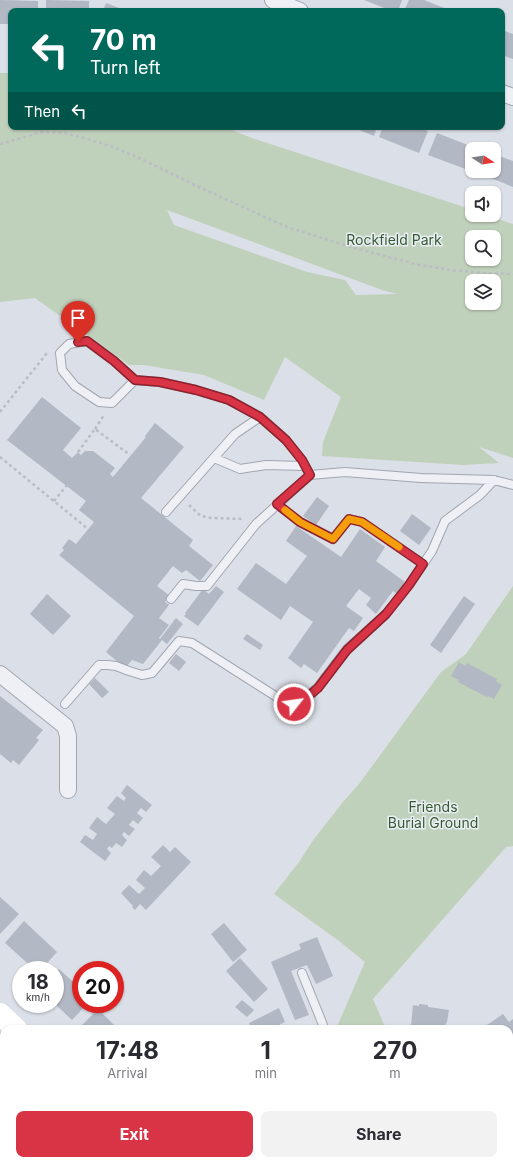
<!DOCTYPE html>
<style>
body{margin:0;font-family:Inter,sans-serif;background:#f2f2f3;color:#2b2b33;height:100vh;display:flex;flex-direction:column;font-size:15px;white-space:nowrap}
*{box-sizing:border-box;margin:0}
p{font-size:13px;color:#7c7c81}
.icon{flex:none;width:22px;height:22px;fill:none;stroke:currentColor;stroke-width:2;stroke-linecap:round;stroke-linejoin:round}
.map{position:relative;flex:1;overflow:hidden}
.details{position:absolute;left:0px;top:1025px;width:513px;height:140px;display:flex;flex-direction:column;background:#fff;border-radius:12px 12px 0 0;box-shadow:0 1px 3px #0004}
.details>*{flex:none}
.guide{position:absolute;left:8px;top:8px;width:497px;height:122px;border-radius:8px;box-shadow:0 1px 3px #0004;background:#00695c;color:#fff;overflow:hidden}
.needle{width:26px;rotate:102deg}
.fabs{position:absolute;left:465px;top:142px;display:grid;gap:8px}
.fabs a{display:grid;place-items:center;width:36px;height:36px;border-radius:8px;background:#fff;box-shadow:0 1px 3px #0004;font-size:20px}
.speed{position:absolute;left:12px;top:961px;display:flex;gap:8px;font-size:20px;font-weight:700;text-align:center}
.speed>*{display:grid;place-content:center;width:52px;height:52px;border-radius:50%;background:#fff;box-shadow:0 1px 3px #0004;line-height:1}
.speed small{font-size:10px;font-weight:400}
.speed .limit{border:6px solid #d22;background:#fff;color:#111}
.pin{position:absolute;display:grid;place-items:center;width:34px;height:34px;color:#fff;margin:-41px -17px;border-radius:50% 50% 50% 0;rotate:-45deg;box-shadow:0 0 4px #0007}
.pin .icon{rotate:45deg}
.me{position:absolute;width:44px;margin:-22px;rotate:60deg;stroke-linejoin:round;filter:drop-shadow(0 0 3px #0008)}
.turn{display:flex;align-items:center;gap:14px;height:84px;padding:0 16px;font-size:18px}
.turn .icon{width:52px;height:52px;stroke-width:2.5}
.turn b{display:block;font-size:28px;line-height:34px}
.then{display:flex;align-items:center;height:38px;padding:0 16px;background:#0003;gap:8px;font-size:15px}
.eta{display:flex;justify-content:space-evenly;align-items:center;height:68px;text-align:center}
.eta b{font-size:24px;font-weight:700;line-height:28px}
.action{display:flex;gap:8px;margin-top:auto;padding:8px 16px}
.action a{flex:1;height:46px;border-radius:8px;background:#d83445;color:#fff;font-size:16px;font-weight:700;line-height:46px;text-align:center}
.action a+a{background:#f2f2f3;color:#2b2b33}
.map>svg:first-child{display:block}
.green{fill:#c0d1bb;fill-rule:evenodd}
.building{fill:#b2b8c4}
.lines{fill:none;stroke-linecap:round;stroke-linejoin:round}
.service-casing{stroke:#a0a6b1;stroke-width:10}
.minor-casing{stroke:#a0a6b1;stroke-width:18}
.path{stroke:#b9bdc5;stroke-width:2.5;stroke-dasharray:3 3;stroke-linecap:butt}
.service{stroke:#eef0f5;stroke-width:8}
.minor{stroke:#eef0f5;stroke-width:16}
.secondary{stroke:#fff;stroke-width:22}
.route-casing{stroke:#8c222d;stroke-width:10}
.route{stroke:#d83445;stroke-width:7}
.slow{stroke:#f59e0b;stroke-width:7}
.labels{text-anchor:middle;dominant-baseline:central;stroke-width:3;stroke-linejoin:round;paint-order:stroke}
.park-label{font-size:14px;fill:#365a30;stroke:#eaeef5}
</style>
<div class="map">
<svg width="513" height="1165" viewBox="0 0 513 1165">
<rect width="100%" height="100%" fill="#dbdfe7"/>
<path class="green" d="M0 73H11V127H224L252 138 461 206 472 210V215H485L513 224V458L479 447 499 463 463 465 322 456 323 442 341 397 285 357 264 400 204 375 143 365H129L35 298 0 302ZM167 210 382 290 397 294 356 295 345 280 307 272 174 225ZM472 237H494V259H472ZM472 281H494V303H472Z
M513 586V846L506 847 373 999 386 1029H336L365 962 339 941 274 894 299 862 314 839 343 802 359 784 441 672 466 654Z"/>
<path class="building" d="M0 0 38 1V11H11V24H0Z
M46 0 89 1V11H46Z
M364 0H402L398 11H392Z
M409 0H424L452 11H404Z
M106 3 127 11H103Z
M505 31 513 34V59L502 55V38Z
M352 127H377L374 136Z
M383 127H418L428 131 419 153 379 137Z
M437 133 478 149H472V160L468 170 428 155Z
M494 154 513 161V187L474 171H494Z
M42 397 81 428 63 450 72 458 78 452 81 455 85 451H93L115 468 110 474 113 477 146 437 145 436 155 423 184 447 141 498 193 540 189 546 213 565 200 581 186 570 182 573 173 566 157 586 170 596 165 602 169 605 159 618 169 625 159 638 160 639 176 618 183 624 167 644 162 640 143 664 132 660 125 668 106 652 134 616 59 555 64 550 62 548 69 539 76 544 94 522 79 510 86 501 7 440Z
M317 497 329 506 316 525 303 516Z
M412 514 431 528 419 545 400 531Z
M296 526 341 557 360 529 385 547 376 561 405 582 397 594 393 591 376 614 366 605 371 598 359 589 346 606 363 618 354 631 349 628 317 673 304 664 301 668 288 658 313 622 290 606 281 620 237 589 256 563 286 584 307 556 286 541Z
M216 586 224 592 198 626 184 616 186 614 185 613 203 589 209 594Z
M47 594 71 616 53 635 30 614Z
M464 596 475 604 441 653 430 645Z
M247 634 263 645 260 650 243 639Z
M176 654 186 662 179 671 169 663Z
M459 662 465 666 467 663 497 679 496 681 502 685 494 699 488 696 487 697 458 682 459 680 451 676Z
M95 678 109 692 102 698 89 684Z
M0 696 43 730 36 738 39 740 19 765 13 760 11 763 0 754Z
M127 785 152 805 146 812 141 808 137 813 143 818 138 824 133 820 129 825 135 829 129 836 124 832 122 835 127 840 122 847 116 843 112 848 109 846 107 849 111 853 105 861 80 842 85 835 93 840 97 834 89 828 97 817 106 824 115 814 107 808 117 796 124 801 126 798 121 793Z
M163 845 170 852 175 847 191 862 146 910 140 904 135 910 132 907 133 906 121 893 129 885 139 894 145 888 136 880 144 870 151 876 161 866 151 857Z
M0 897 19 914 0 934Z
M24 921 57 952 41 970H35L5 943Z
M224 923 247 950 233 962 211 934Z
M317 937 333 976 316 984 307 965 291 971 309 1015 295 1020 271 962 301 949 299 944Z
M240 958 268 989 254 1002 226 971Z
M59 969 81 989V1004H87L72 1020 55 1004V973Z
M242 1000 254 1010 247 1017 235 1007Z
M419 1004 428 1005V1007L449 1010 447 1022 444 1027 434 1026V1029H430L411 1026 413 1005 419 1006Z
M279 1008 285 1022 271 1029H252L249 1023Z
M98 1009 117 1028 116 1029H84L81 1026Z
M503 1014 509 1022 513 1019V1033L509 1036V1029H481Z
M509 1138 513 1140 509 1147Z
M52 1161H101L98 1165H67L62 1162 60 1165H57Z
M370 1161H392L389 1165H367Z
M449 1161H490L491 1162 489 1165H446Z"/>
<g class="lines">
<defs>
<path id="service" d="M135 380 112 403 99 402 75 386 62 370 60 353 69 344 87 341 114 361 135 380 160 382 196 390 229 400 260 417 286 440 302 460 310 475
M214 458 240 469 266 465 305 466
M277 504 300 522 333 539 349 519 362 522 423 564
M166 512 235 434 260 417
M171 599 183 584 196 586H207L256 524 310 475 345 472 421 478 494 480 513 485
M65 704 99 665H108L116 666 129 671 142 675 152 673 179 641 192 643 280 699 294 704 305 699 318 687 347 649 386 614 409 585 432 551 445 521 480 495 494 480
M302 973 323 1025V1029"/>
<path id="minor" d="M273 0 300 11
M502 93 513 97
M0 674 65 726 68 736V790
M411 1165 414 1161"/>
</defs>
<use href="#service" class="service-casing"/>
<use href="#minor" class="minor-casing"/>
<path class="path" d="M0 144 42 132 64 133 85 138 113 147 137 157 199 187 287 227 351 247 415 264 450 270 485 273 513 274
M0 412 47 353
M95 429 104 415
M78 452 95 429 130 455
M0 457 88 529
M54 501 67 485
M189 505 201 516 212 518 244 519"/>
<use href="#service" class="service"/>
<use href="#minor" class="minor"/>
<path class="secondary" d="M0 1014 16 1029
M509 1081H513
M151 1161 155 1165
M200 1165 205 1161"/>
</g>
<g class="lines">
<defs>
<path id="route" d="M78 342 87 341 114 361 135 380 160 382 196 390 229 400 260 417 286 440 302 460 310 475 277 504 300 522 333 539 349 519 362 522 423 564 409 585 386 614 347 650 318 688 305 699 294 704"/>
</defs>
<use href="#route" class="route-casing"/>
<use href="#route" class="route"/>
<path class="slow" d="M285 510 300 522 333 539 349 519 362 522 399 547"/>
</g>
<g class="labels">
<g class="park-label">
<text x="394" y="239">Rockfield Park</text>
<text x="433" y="806">Friends<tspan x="433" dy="16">Burial Ground</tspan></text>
</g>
</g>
</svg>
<div class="fabs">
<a><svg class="needle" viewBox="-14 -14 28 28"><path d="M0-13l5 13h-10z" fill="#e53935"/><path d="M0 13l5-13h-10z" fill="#7c7c81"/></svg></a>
<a><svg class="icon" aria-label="sound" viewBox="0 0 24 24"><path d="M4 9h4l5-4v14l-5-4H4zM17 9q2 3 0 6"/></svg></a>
<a><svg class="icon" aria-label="search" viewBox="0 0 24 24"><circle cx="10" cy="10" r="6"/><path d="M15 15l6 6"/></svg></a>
<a><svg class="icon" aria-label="layers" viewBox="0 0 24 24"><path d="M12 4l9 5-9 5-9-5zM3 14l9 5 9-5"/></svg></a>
</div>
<div class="speed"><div>18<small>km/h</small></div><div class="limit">20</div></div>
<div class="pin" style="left:78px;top:342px;background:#d93025"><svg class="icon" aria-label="arrive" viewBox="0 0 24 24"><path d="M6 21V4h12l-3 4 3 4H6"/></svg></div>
<svg class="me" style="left:294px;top:704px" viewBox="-20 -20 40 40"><circle r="17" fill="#d83445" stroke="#fff" stroke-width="3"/><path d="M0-11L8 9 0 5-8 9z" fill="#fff"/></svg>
<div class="guide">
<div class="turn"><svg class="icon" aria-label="left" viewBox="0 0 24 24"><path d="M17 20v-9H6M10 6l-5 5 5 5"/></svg><div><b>70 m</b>Turn left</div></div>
<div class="then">Then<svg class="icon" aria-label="left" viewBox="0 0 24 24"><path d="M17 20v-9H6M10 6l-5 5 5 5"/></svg></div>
</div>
<section class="details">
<div class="eta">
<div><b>17:48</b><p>Arrival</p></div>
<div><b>1</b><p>min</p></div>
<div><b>270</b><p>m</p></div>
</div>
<div class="action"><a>Exit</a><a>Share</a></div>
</section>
</div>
